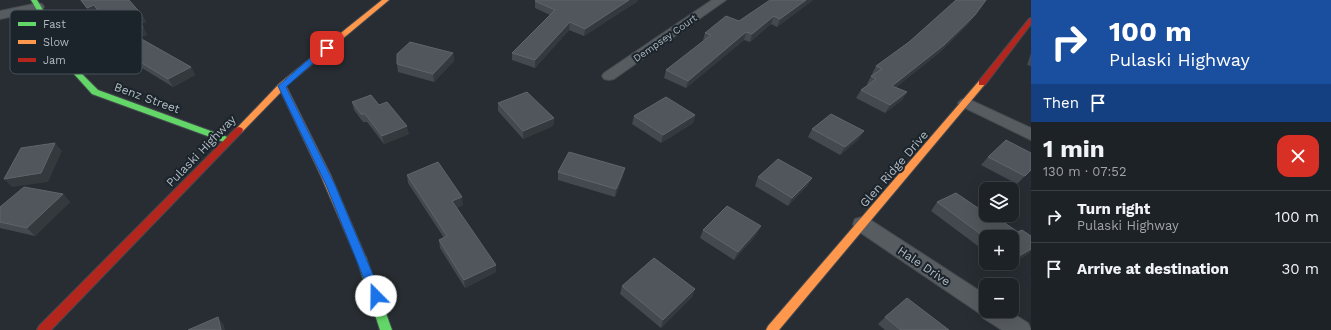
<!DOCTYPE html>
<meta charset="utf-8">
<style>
body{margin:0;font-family:"Work Sans",sans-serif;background:#252a2e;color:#f1f3f6;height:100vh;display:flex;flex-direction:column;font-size:15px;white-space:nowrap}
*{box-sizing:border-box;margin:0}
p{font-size:13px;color:#a0a4a7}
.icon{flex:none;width:22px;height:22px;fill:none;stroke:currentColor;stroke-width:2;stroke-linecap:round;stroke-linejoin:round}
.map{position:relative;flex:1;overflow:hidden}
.details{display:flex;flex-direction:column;background:#1d2226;width:300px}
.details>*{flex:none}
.banner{background:#1a4fa0;color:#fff;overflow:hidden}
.fabs{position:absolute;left:979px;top:182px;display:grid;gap:8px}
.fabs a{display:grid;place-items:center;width:40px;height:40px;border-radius:8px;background:#1d2226;box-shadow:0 4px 16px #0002,0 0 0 1px #3b3f43;font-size:20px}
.pin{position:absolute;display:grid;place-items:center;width:34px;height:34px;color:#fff;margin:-17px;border-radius:8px;box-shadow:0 2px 6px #0006}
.me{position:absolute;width:44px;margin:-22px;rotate:338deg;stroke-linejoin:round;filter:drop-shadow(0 0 3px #0008)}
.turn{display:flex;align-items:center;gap:14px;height:84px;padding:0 12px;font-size:18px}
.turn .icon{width:52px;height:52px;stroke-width:2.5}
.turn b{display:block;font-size:28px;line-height:34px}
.then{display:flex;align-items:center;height:38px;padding:0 12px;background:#0003;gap:8px;font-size:15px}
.round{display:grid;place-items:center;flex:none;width:42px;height:42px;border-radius:12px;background:#252a2e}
.overview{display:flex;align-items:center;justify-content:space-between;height:68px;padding:0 12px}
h1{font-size:24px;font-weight:700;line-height:30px}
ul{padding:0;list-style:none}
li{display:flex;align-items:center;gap:12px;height:52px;padding:0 12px;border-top:1px solid #3b3f43}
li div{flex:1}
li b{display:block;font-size:15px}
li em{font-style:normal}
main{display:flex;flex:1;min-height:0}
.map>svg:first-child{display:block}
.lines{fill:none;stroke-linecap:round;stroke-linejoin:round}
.street-casing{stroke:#454a4f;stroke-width:2}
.fast-casing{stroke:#454a4f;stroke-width:2}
.slow-casing{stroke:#454a4f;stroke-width:2}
.jam-casing{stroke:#454a4f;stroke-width:2}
.street{fill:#575c61;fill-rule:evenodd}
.fast{fill:#63d668;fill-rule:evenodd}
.slow{fill:#ff974d;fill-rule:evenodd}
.jam{fill:#b3261e;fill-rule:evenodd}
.wall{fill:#44494f}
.shaded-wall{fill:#34393e}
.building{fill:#50565b;stroke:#5f656c}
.route{fill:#1a73e8;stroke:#114b97}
.labels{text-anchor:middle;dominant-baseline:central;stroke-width:4;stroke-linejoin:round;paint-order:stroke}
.far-street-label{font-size:10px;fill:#b1bac3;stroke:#1c242b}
.street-label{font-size:12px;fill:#b1bac3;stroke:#1c242b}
.key{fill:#1c242b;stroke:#495159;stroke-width:1}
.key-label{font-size:11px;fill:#b1bac3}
</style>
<main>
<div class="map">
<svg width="1031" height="330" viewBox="0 0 1031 330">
<rect width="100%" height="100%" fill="#272d32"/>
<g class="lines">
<defs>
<path id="street" d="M712 0H726L614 79 609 80 604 79 602 76 604 73Z
M38 3 42 4 44 7 42 10 0 19V11Z
M966 98 1031 128V140L961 106 958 103 961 100Z
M862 217 869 219 986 295V311H1009L1028 323 1031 330H1002L983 318 982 315 855 229 853 224 855 219Z"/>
<path id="fast" d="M31 0H37L81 73 98 90 230 138 231 140 230 142H224L92 94 74 74Z
M362 256 366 257 367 260 392 330H380L357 260 358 257Z"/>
<path id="slow" d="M382 0H389L286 86 331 176 367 260 366 263 362 264 358 263 357 260 321 176 281 92 242 132 239 133 235 130 279 84 347 28Z
M979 81H985L986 83 779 330H766L768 326Z"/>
<path id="jam" d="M1031 18V24L985 85H979V81L1029 19Z
M239 127 242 128 243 130 242 132 51 330H37L39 326 236 128Z"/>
</defs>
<use href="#street" class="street-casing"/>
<use href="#fast" class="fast-casing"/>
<use href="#slow" class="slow-casing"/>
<use href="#jam" class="jam-casing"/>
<use href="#street" class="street"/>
<use href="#fast" class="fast"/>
<use href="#slow" class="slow"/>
<use href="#jam" class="jam"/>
</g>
<path class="wall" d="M80 0H129L142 15 146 22 141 24 147 35 139 37 191 67 195 75 173 87 134 63 99 13 92 15Z
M770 0H813L777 27 771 24 750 42 744 40 686 88 664 78 666 70 704 41 703 40 705 33 739 21Z
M535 1H638L584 36 569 30 535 68 512 60V53L550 15 535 8Z
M970 22 939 53 896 87 907 92 902 100 885 113 856 98 861 90 868 85 867 84 871 76 874 75 872 74 876 66Z
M453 53 454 61 434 82 398 72 397 64Z
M1031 53V66L1027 65Z
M352 102 379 105 409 134 384 144 367 122H363L354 110Z
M498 103 554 118 553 126 523 139 498 111Z
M695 115 693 123 661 143 632 124 634 116Z
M812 129 859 139 840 155 808 137Z
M988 157 1031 170 1017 184 981 165Z
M558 172 623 176 615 197 558 180Z
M407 175 463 205 456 208 496 272 465 288 440 248 439 240 444 238 408 183Z
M758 177 812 178 807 186 788 206 755 186Z
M956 193 981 210 984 208 986 210V215H993L1018 232 1022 230 1031 236V251L1028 254 1006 267 1000 263H1012V237H986V252L931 211 937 202Z
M63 194 70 202 35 236 0 228V207Z
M703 230 757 234 734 260 700 238Z
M622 286 695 289 692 297 661 328 620 294Z
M885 317 949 330H885L878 324Z"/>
<path class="shaded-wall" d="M629 0H638V1L584 36 585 29Z
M806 0H813L777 27 780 19Z
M986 0H987L970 22 939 53 888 94 892 86Z
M94 5 99 13 92 15 87 8Z
M142 15 146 22 140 24 135 17Z
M774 16 771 24 750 42 752 34Z
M570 22 569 30 535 68V60Z
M143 27 147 35 134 39 129 32Z
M746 32 744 40 686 88 688 81Z
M453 53 454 61 434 82 433 74Z
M191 67 195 75 173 87 168 79Z
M907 92 902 100 885 113 890 105Z
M695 115 693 123 661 143 663 135Z
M554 118 553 126 523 139V131Z
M407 126 409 134 384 144 382 136Z
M864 131 859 139 840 155 845 147Z
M55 143 62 151 48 182 12 187 4 179Z
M625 168 623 176 615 197 616 189Z
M812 178 807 186 788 206 792 198Z
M63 194 70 202 35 236 27 228Z
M462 197 463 205 453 209 452 201Z
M761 226 757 234 734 260 738 252Z
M1031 249V251L1028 254 1006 267 1011 263H1012V262L1014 259Z
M496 265V272L465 288 464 280Z
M695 289 692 297 661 328 663 320Z
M218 317 224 325 225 330H221Z"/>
<path class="building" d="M81 0H129L142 15 135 17 143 27 129 32 191 67 168 79 129 55 94 5 87 8Z
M537 0H629L585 29 570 22 535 60 512 53 555 10 535 1Z
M770 0H806L780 19 774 16 752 34 746 32 688 81 666 70 711 35 705 33 726 16 739 21Z
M956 0H986L975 15 944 45 892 86 907 92 890 105 861 90 876 79 871 76 882 69 876 66 909 42Z
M410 42 453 53 433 74 397 64V54Z
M527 92 554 118 523 131 498 103Z
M371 95 379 105 387 102 407 126 382 136 365 114H361L352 102Z
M666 97 695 115 663 135 634 116Z
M831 114 864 131 845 147 812 129Z
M1006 140 1031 153V170L1025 176 988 157Z
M55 143 41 173 4 179 21 148Z
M569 152 625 168 616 189 558 172Z
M778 159 812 178 792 198 758 177Z
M438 162 462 197 452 201 496 265 464 280 439 240 447 236 407 175Z
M24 187 63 194 27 228 0 222V207Z
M956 193 981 210 984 208 986 210V215H993L1018 232 1022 230 1031 236V249L1014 259 1012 258V237H986V238L937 202Z
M727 206 761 226 738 252 703 230Z
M654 258 695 289 663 320 622 286Z
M907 298 949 330H901L885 317Z
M218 317 221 330H188Z"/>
<path class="route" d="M324 46H329L330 48 286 87 335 185 382 296 380 299 376 301 373 299 371 296 326 185 278 86Z"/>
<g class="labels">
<g class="far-street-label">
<text transform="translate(665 38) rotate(-35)">Dempsey Court</text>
</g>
<g class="street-label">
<text transform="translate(147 98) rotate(20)">Benz Street</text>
<text transform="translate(201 151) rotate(-46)">Pulaski Highway</text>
<text transform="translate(894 169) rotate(-49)">Glen Ridge Drive</text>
<text transform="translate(924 266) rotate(34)">Hale Drive</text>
</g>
</g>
<rect x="10" y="10" width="132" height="64" rx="6" class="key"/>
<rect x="18" y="22" width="18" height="4" fill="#63d668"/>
<rect x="18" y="40" width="18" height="4" fill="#ff974d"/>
<rect x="18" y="58" width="18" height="4" fill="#b3261e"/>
<g class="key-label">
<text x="43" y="28">Fast</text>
<text x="43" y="46">Slow</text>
<text x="43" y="64">Jam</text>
</g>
</svg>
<div class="fabs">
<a><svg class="icon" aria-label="layers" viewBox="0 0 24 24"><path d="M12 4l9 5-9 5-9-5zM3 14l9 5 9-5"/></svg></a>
<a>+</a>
<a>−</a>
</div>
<div class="pin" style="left:327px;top:48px;background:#d93025"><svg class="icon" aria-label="arrive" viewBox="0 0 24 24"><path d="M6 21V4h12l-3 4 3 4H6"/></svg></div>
<svg class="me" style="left:376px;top:296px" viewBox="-20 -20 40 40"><circle r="19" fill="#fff"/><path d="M0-13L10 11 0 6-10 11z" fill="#1a73e8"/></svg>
</div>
<section class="details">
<div class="banner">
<div class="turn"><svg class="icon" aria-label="right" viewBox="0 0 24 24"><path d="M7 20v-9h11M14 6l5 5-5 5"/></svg><div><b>100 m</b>Pulaski Highway</div></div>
<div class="then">Then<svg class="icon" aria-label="arrive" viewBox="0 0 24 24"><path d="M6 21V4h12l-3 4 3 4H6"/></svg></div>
</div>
<div class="overview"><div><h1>1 min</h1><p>130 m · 07:52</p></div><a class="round" style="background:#d93025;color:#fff"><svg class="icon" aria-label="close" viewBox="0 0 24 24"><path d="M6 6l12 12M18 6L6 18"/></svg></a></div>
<ul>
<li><svg class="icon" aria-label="right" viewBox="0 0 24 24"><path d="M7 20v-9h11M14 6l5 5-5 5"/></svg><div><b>Turn right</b><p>Pulaski Highway</p></div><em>100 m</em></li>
<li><svg class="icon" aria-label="arrive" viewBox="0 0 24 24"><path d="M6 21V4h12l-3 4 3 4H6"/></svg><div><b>Arrive at destination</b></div><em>30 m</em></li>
</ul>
</section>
</main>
